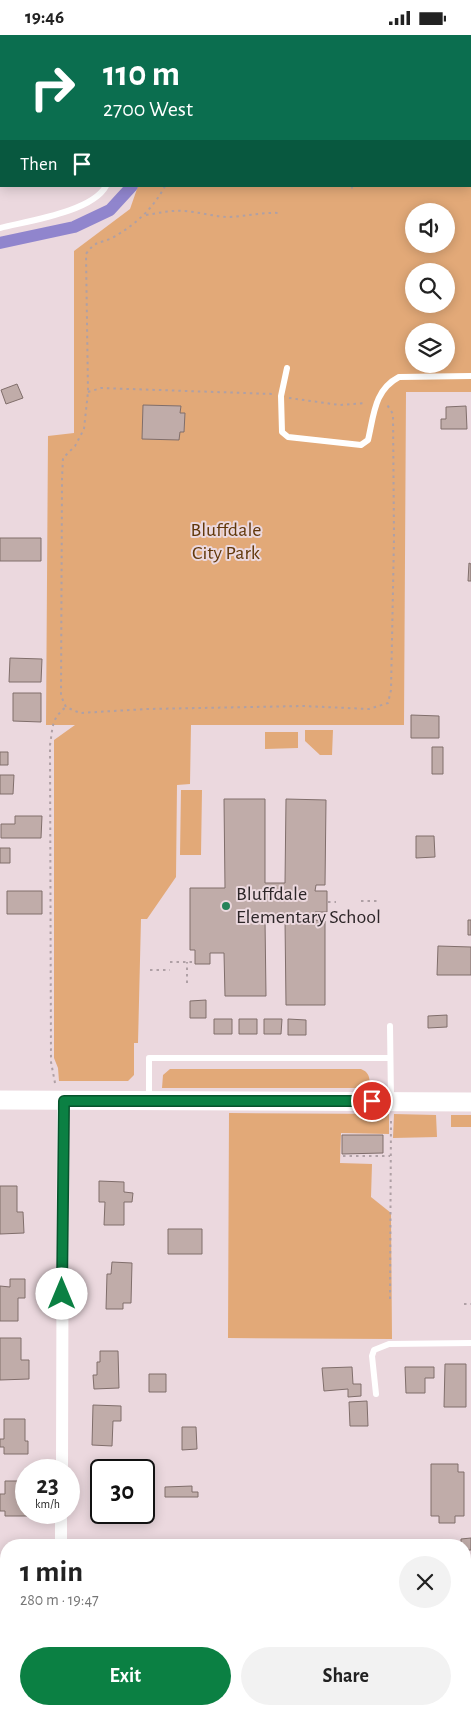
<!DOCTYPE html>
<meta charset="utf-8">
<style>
body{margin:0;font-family:"Alegreya Sans",sans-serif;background:#f2f2f2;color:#222;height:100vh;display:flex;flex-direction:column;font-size:19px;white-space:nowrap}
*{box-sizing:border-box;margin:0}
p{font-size:16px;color:#767676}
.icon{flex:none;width:28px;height:28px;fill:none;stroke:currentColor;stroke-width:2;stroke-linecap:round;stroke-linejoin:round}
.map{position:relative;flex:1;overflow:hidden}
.sheet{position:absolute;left:0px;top:1504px;width:471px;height:176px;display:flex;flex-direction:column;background:#fff;border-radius:20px 20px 0 0;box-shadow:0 2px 12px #0003}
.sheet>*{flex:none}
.guide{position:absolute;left:0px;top:0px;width:471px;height:152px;box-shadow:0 2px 12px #0003;background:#0b6e4f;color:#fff;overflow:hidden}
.controls{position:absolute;left:405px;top:168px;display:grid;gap:10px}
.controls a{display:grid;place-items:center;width:50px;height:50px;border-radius:50%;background:#fff;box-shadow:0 2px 12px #0003;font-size:25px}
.speed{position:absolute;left:15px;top:1424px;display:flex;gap:10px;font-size:25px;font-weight:700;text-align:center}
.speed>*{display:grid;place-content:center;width:65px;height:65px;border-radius:50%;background:#fff;box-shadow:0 2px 12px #0003;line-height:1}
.speed small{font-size:12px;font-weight:400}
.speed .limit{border:2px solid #111;border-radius:8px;background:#fff;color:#111}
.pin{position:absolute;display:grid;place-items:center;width:42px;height:42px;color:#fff;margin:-21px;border:2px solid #fff;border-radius:50%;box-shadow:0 1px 5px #0007}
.me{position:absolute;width:55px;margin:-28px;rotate:0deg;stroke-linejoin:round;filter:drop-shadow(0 0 4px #0008)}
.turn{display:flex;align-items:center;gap:18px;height:105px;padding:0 20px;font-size:22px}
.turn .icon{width:65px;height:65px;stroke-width:2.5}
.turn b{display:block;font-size:35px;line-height:42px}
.then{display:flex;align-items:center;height:48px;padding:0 20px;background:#0003;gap:10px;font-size:19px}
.round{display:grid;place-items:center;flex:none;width:52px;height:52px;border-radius:26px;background:#f2f2f2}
.summary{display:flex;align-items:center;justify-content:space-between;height:85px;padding:0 20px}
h1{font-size:30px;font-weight:600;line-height:38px}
.cta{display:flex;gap:10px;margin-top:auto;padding:10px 20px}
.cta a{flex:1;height:58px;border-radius:30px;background:#0b8043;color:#fff;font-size:20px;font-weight:600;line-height:58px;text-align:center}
.cta a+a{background:#f2f2f2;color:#222}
.status{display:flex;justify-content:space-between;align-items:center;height:35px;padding:0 25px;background:#fff;direction:ltr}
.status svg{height:14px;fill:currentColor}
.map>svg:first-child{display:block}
.green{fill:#e2a978;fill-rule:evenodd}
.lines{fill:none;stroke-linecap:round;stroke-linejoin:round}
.canal{stroke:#9085cd;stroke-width:12}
.building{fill:#c0aca9;stroke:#806e6b}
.path{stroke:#afa0a5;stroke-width:2;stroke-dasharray:2.5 4;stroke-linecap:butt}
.lane{stroke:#fff;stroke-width:6}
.street{stroke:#fff;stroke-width:12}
.secondary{stroke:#fff;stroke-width:19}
.route-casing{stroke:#07532c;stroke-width:12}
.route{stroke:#0b8043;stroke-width:9}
.poi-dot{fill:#258359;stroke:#ebd8de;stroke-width:2}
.labels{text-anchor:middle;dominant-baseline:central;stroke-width:4;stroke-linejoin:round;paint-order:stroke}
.park-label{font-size:20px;fill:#61370a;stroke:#ebd8de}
.poi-label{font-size:20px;fill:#2d2628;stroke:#ebd8de;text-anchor:start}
</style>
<div class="status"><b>19:46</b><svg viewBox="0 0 49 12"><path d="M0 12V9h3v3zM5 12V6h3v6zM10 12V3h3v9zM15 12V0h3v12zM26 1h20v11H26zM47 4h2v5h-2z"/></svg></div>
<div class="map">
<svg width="471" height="1679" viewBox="0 0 471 1679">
<rect width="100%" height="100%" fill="#ebd8de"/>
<path class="green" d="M189 0H471V357H406L404 690H191L190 749 177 750 176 842 147 884H141L138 1008H134V1040L128 1046H59L58 1033 54 1023V705L75 690H46L48 401 74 398V216L130 174 138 151H470V1H189ZM414 176H446V209H414ZM414 236H446V269H414ZM414 296H446V329H414Z
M305 695H333L332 720H320L305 706Z
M265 697H298V713L265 714Z
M181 755H202L201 820H180Z
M170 1034H361C368 1037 369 1040 370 1048L365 1053H162L163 1040Z
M229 1078 389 1079V1099L341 1098 340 1128 372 1129 371 1162 391 1178 392 1304 228 1303Z
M394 1079 436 1080 437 1102 393 1103Z
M451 1080H471V1092H451Z"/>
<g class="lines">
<path class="canal" d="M180 1 181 0
M0 208 74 192 110 175 132 151"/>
</g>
<path class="building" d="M17 349 23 363 6 369 1 355Z
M143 370 181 371 180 378H185L184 397H180L179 405 142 404Z
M466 371 467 394H441V384H446V372Z
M0 503H41V526H0Z
M469 528 471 529V546H468Z
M10 623 42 624 41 647H9Z
M13 658H41V687L13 686Z
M411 680 439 681V703H411Z
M432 712H443V739H432Z
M0 717H8V730H0Z
M0 740H14L13 759H0Z
M224 764H265V848H285L286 764 326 765 325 850H316L315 856H327V877H315V885L325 886V970H286L285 885H265L266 961H225L224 918H210V929H195V915H190V853H225Z
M15 781H42L41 803H1V789H15Z
M416 801H434L435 822 416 823Z
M0 813H10V828H0Z
M7 856H42V879H7Z
M468 885H471V900H468Z
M438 911 471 912V940H437Z
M206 965V983H190V966Z
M447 980V992L428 993V981Z
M214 984H232V999H214Z
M239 984H257V999H239Z
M264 984H282L281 999H264Z
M288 984 306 985V1000H288Z
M342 1100H383V1118L342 1119Z
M99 1146 124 1147V1157L133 1158 132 1167H124V1190H104L105 1167H99Z
M0 1151H17V1177H23L24 1198 0 1199Z
M168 1194H202V1219H168Z
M112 1227 132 1228 131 1268H123V1274H106L107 1239H111Z
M10 1244H25V1263H18V1286H0V1251L10 1252Z
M0 1303H21V1325H29V1344L0 1345Z
M100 1316H118L119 1353 94 1354 93 1340H97V1327H100Z
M445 1329H466V1372H444Z
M352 1332 353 1349H361V1361L348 1362V1354L324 1356 322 1333Z
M405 1332H434V1343H425V1358H406Z
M149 1339H166V1357H149Z
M367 1366 368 1391H350L349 1367Z
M93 1370 121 1371V1386H113L112 1411 92 1410Z
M4 1384H25V1406H28V1419H4V1412H0V1404H4Z
M182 1392H196L197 1414 182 1415Z
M431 1429H458V1437H464V1481H455V1488H439V1481H431Z
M92 1435 101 1436V1474H96V1451H92Z
M5 1446H26L27 1481H5V1476H0V1459H5Z
M192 1451V1457H198V1462H165V1452Z
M471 1503V1515H465V1510H461V1504Z
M5 1518H6V1563H1L0 1531H6Z
M4 1585H6V1622V1613H2Z
M0 1664H6V1674H32L33 1679H0Z
M372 1674H404V1679H372Z"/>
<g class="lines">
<path class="path" d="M210 1 211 0
M165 151C153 174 135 190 112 203 99 209 96 205 86 219L88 357 84 394 75 411 63 423 62 443 61 661 66 672 80 678 147 674 303 671 369 674 388 668 391 655 394 503 393 379 386 368
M352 151V157
M146 180C159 178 171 175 184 176 200 177 215 182 230 182 247 181 263 177 280 178
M88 357 101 353 273 359
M289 363 340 370 366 368
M361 866H380
M328 867H336
M170 927H193
M150 935H170
M187 948V927
M55 1048 51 1027 50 710C53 692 51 684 66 672
M343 1121H390
M390 1264 391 1083
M464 1269H471"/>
<path class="lane" d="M160 1V0
M295 1 296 0
M470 135H471
M0 193C27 186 92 177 106 151
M287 333 281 361 282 397 288 402 361 410 368 405C374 380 374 355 399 342L471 341
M390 991 391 1065
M149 1063V1023H390
M376 1359 372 1321 374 1315 389 1309 471 1308"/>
<path class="street" d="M62 1435 63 1066
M61 1510V1478
M62 1674V1679"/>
<path class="secondary" d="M0 1065 471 1067"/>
</g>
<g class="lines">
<defs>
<path id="route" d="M62 1259 64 1066H372"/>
</defs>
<use href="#route" class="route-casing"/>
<use href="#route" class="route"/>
</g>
<circle class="poi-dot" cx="226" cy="871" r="5"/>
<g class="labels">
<g class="park-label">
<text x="226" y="495">Bluffdale<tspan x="226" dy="23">City Park</tspan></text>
</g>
<g class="poi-label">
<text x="236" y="859">Bluffdale<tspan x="236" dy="23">Elementary School</tspan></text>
</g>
</g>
</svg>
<div class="controls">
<a><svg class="icon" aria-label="sound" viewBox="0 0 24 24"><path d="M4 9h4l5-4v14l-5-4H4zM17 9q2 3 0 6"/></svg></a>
<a><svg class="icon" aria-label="search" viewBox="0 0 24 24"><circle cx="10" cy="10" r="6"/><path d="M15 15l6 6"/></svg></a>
<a><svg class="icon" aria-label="layers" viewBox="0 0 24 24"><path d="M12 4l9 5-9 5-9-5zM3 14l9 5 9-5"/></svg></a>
</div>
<div class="speed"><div>23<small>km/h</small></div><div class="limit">30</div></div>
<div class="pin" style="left:372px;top:1066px;background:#d93025"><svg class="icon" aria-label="arrive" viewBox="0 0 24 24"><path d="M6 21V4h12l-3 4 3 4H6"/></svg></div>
<svg class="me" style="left:62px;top:1259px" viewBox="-20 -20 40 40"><circle r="19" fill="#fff"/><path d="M0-13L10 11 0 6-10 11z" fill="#0b8043"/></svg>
<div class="guide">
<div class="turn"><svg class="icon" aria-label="right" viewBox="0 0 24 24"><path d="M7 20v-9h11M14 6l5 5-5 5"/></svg><div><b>110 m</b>2700 West</div></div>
<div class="then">Then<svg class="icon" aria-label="arrive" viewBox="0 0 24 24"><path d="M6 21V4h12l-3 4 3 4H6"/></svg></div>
</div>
<section class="sheet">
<div class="summary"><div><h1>1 min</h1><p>280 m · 19:47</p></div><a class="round"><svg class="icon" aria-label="close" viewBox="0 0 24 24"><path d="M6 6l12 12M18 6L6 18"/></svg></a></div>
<div class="cta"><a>Exit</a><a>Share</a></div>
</section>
</div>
